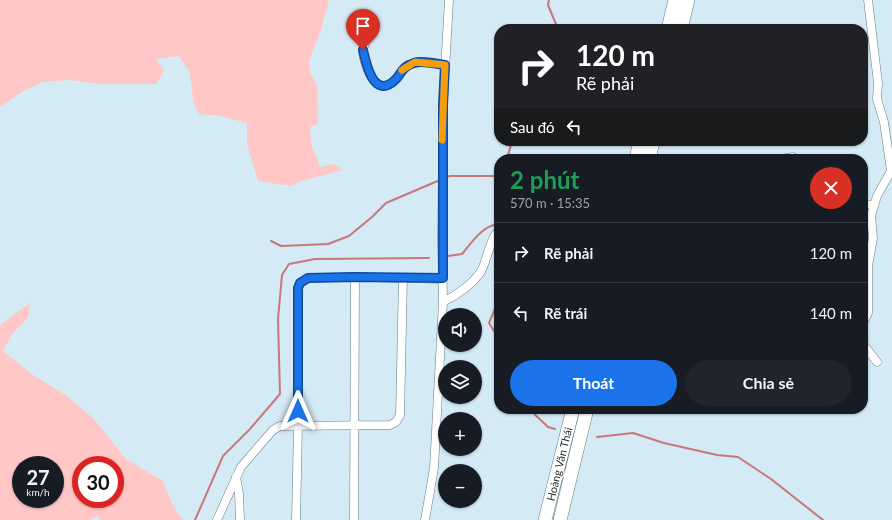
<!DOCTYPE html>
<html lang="vi">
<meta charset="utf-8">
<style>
body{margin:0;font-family:Lato,sans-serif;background:#20242c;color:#f1f3f6;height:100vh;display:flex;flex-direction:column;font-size:15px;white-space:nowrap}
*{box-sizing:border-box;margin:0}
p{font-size:13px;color:#9ea1a6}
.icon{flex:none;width:22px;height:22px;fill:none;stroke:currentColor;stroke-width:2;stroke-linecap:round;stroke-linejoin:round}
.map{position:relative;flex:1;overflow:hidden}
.sheet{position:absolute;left:494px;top:154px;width:374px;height:260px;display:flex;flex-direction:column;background:#171b24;border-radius:16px;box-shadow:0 1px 3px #0004}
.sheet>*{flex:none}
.banner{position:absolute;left:494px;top:24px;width:374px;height:122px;border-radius:16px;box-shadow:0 1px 3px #0004;background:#202124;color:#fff;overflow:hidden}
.buttons{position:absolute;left:438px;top:308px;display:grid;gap:8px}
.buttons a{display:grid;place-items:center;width:44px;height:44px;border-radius:50%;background:#171b24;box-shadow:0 1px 3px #0004;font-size:20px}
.speed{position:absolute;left:12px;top:456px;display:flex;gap:8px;font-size:20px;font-weight:700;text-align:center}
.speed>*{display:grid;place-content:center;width:52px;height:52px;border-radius:50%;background:#171b24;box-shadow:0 1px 3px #0004;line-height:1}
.speed small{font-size:10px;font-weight:400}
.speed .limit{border:6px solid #d22;background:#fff;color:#111}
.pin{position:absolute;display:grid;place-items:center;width:34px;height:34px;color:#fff;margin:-41px -17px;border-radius:50% 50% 50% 0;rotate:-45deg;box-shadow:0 0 4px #0007}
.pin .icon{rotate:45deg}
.me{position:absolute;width:44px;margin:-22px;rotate:0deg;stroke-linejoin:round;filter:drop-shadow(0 0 3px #0008)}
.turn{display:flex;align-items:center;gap:14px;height:84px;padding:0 16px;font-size:18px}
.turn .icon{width:52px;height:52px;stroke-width:2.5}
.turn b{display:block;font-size:28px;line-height:34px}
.then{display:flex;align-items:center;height:38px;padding:0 16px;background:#0003;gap:8px;font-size:15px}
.round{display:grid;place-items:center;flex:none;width:42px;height:42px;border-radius:21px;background:#20242c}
.head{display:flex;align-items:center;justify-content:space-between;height:68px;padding:0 16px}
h1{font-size:24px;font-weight:700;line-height:30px;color:#1e9e55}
.action{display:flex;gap:8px;margin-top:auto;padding:8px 16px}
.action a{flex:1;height:46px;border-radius:24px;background:#1a73e8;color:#fff;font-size:16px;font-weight:700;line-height:46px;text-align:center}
.action a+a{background:#20242c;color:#f1f3f6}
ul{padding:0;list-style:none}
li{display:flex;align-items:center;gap:12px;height:60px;padding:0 16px;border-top:1px solid #363941}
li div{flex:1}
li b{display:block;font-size:15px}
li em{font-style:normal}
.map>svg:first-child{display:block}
.green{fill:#ffc8c6;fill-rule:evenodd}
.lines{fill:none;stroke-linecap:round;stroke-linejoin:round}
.stream{stroke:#c87877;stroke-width:2}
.street-casing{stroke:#677b85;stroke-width:9}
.primary-casing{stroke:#677b85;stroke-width:14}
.street{stroke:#fff;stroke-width:8}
.primary{stroke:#fff;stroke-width:13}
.route-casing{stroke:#114b97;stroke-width:10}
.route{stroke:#1a73e8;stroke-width:7}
.slow{stroke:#f59e0b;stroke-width:7}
.labels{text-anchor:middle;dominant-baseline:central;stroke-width:3;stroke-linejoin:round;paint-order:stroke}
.street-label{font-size:11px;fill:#1a2226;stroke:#fff}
</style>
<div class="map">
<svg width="892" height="520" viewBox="0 0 892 520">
<rect width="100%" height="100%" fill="#d4eaf5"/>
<path class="green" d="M0 0H329L321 30 309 61V70L317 86 318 124 310 127 311 144 320 167 333 164 343 170 301 181 292 186 258 181 247 144V123L220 116 199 114 193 102 192 87 189 71 179 56 156 59 164 71 156 84H102L69 80 42 82 22 92 0 107Z
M30 303 28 318 12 334 3 351 33 375 64 394 93 418 126 459 163 481 173 506 183 520H100L98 516 89 520H0V325ZM21 465H55V499H21ZM81 465H115V499H81Z"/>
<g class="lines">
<path class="stream" d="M549 0 548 5 558 29
M507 159 512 141
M444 178 450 176H497L499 178
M271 241 281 246 328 244 349 236 372 217 386 203 440 180
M448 256 462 254C472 242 483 225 499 224
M499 299 489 323 499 339
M529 409 548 427 555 429
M597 437 633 433 664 443 717 455 738 457 771 479 823 520
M195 520 223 456 250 429 280 394 278 319 282 275 289 264 315 259 429 258"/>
<defs>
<path id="street" d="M370 32C368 38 364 44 363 50 363 61 372 88 386 86 397 84 399 67 414 63 422 60 436 64 445 65
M781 159 793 157 796 159
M863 204 873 205
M443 302C457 295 471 285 480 273 487 263 490 236 499 231
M863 323 868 313V266L873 238 871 216 877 196 891 171 884 122 877 99 878 83 868 0
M863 344 877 362
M236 477 239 493 240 520
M217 520 241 467 273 430 280 426 390 425 396 422 400 415 403 278
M296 520 298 426V288L300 283 308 278 355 277 443 279
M354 520 355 277
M425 520 434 468 443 302 442 240 443 105 449 0"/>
<path id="primary" d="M668 29 675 0
M681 29 688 0
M636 159 640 141
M649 159 653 141
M545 520 573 409
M560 520 587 409"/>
</defs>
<use href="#street" class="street-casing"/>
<use href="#primary" class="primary-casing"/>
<use href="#street" class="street"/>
<use href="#primary" class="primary"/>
</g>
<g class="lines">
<defs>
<path id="route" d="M298 411V288L300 283 308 278 355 277 443 278V105L445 65C436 64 422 60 414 63 400 67 402 75 394 81 373 99 366 63 363 50"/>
</defs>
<use href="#route" class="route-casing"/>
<use href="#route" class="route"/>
<path class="slow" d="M402 70 415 62 445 65 442 140"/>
</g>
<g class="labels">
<g class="street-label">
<text transform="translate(559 464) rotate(-76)">Hoàng Văn Thái</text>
</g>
</g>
</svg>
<div class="buttons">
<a><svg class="icon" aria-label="sound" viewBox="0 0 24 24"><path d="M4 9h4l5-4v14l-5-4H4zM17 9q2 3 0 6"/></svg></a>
<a><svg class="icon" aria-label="layers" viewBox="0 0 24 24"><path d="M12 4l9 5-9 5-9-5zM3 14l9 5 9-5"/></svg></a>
<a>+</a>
<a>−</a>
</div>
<div class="speed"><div>27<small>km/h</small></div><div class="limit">30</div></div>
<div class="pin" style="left:363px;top:50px;background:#d93025"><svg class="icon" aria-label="arrive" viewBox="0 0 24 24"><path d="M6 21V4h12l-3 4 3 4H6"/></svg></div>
<svg class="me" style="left:298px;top:411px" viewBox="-20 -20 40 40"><path d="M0-17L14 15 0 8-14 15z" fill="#1a73e8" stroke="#fff" stroke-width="4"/></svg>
<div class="banner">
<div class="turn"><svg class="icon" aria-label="right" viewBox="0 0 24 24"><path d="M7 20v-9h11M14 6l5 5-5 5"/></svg><div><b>120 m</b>Rẽ phải</div></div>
<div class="then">Sau đó<svg class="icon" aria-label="left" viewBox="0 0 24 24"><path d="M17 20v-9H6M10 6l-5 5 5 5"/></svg></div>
</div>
<section class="sheet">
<div class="head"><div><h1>2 phút</h1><p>570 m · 15:35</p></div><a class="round" style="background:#d93025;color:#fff"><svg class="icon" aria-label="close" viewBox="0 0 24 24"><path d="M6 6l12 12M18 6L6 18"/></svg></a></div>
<ul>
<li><svg class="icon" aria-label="right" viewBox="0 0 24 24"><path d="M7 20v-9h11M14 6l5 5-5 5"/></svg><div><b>Rẽ phải</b></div><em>120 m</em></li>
<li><svg class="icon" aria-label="left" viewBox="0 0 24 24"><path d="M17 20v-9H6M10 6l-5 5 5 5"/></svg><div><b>Rẽ trái</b></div><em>140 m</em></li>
</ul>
<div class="action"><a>Thoát</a><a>Chia sẻ</a></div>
</section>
</div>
